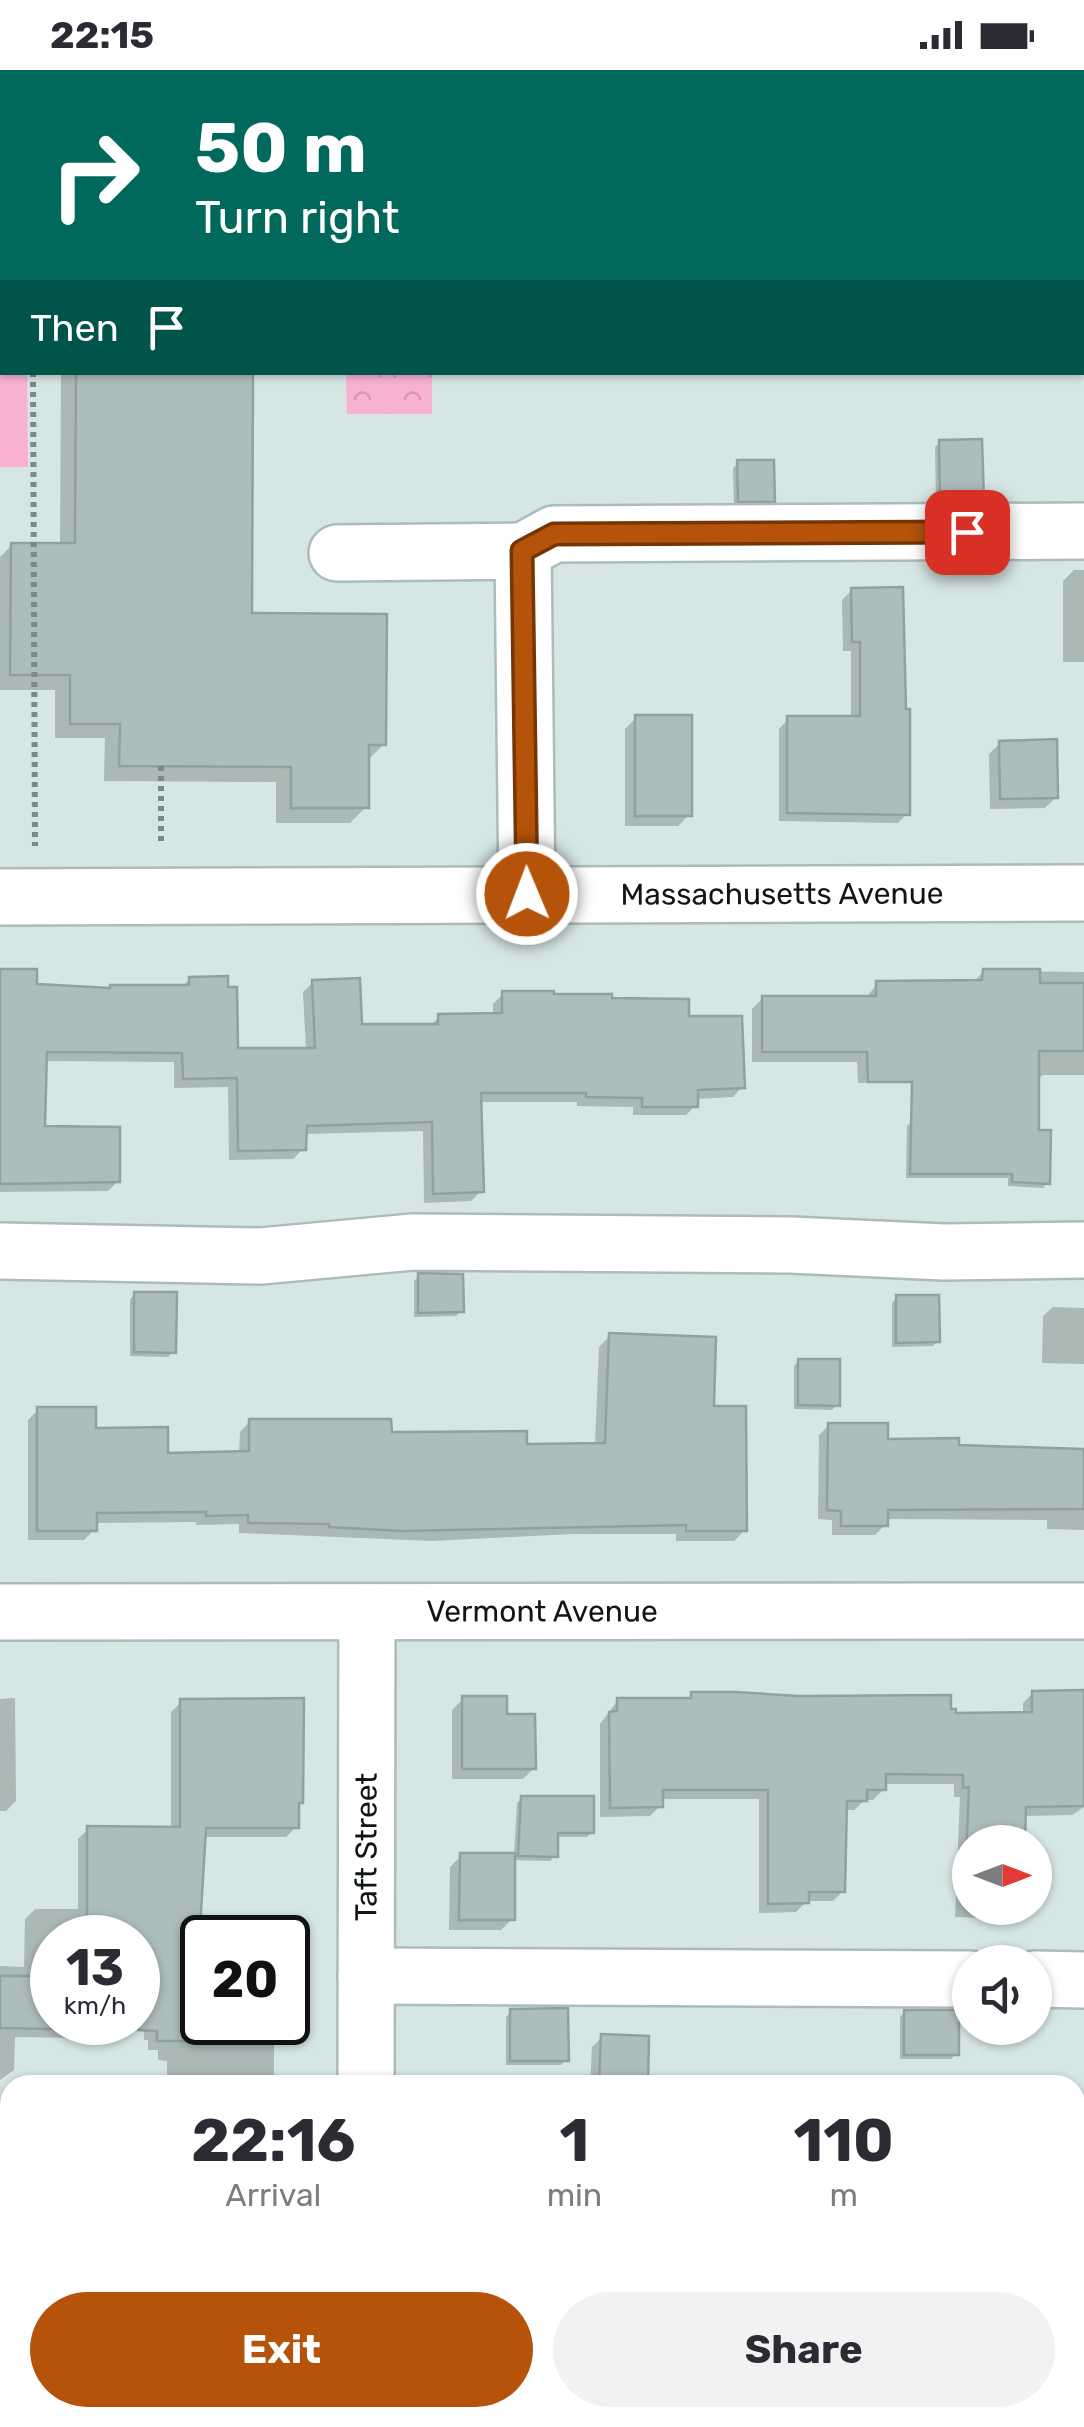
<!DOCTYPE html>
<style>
body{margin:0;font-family:Rubik,sans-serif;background:#f2f2f3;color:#2b2b33;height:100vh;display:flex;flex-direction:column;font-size:38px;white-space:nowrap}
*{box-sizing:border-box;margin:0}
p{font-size:32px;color:#7c7c81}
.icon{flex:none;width:55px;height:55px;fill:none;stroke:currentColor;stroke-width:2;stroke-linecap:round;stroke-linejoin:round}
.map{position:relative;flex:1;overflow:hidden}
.drawer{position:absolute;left:0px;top:2005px;width:1085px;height:352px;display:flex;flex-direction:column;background:#fff;border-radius:30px 30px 0 0;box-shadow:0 2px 8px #0004}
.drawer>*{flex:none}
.top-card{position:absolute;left:0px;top:0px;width:1085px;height:305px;box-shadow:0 2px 8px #0004;background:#00695c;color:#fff;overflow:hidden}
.needle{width:65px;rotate:90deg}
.buttons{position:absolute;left:952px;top:1755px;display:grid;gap:20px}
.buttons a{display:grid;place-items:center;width:100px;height:100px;border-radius:50%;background:#fff;box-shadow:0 2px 8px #0004;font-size:50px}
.speed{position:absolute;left:30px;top:1845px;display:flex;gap:20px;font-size:50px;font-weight:700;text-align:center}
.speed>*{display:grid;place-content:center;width:130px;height:130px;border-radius:50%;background:#fff;box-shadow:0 2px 8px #0004;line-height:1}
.speed small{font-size:25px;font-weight:400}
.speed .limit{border:5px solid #111;border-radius:15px;background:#fff;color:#111}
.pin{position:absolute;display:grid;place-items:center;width:85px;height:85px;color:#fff;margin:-42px;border-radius:20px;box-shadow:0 5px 15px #0006}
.me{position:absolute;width:110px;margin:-55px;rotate:359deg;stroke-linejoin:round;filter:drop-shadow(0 0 8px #0008)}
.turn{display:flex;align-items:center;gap:35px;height:210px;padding:0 30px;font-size:45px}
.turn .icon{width:130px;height:130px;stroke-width:2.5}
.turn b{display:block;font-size:70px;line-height:85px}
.then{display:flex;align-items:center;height:95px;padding:0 30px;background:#0003;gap:20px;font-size:38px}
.eta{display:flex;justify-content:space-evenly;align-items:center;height:170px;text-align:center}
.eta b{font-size:60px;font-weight:700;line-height:70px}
.action{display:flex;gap:20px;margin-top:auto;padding:20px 30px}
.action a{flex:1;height:115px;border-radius:60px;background:#b45309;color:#fff;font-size:40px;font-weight:700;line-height:115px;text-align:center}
.action a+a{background:#f2f2f3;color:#2b2b33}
.status{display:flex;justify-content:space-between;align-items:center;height:70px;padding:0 50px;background:#fff;direction:ltr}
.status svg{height:28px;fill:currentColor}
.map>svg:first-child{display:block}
.grass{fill:#f8b1d3}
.park{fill:url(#park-crowns)}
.shadow{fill:#0003}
.building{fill:#adbdbb;stroke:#91a19f;stroke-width:2.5}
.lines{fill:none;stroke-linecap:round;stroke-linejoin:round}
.minor-casing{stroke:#abbcba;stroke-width:60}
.path{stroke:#7d8988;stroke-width:6;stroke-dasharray:5 5;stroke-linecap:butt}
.minor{stroke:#fff;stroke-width:55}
.route-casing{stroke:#753606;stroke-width:25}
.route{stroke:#b45309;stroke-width:18}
.labels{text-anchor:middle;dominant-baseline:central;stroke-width:10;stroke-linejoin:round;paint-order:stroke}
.street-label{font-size:30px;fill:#101615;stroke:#e2f3f1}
</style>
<div class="status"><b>22:15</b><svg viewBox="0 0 49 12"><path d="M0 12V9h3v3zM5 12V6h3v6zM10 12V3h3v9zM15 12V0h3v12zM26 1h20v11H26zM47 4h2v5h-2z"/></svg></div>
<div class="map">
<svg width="1084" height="2357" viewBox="0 0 1084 2357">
<defs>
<pattern id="park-crowns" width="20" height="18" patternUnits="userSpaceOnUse" patternTransform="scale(2.5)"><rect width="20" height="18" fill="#f8b1d3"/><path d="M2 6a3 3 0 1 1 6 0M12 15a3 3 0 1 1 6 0" fill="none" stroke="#d498b4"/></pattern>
</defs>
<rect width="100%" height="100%" fill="#d5e6e4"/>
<path class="grass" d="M0 181 2 302 27 303 28 397H0Z"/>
<path class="park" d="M346 303H432V344H347Z"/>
<path class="shadow" d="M66 0H109L68 2Z
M1082 184H1084V294H1082Z
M61 302H251L250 546 384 674 368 690 366 737 350 753H276V712L104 711 105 668H55V620H0V487L12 475 60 476Z
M940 372 981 429 976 434 936 435 935 377Z
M738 393 773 430 768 436H734L733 398Z
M1074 500H1084V592H1063V511Z
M852 520 907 744 898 753 779 751V659L788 649H851V581H843L842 530Z
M636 648 689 745 678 756H625V659Z
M1000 673 1056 727 1045 738 990 739 989 684Z
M0 901 35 916 109 920 181 917 190 909 236 980H306L303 922 313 912 359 957H429L439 947 493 946V934L503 924 609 931 687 949 742 1017 733 1027 695 1029V1036L686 1045H633V1037L577 1036V1032H479L481 1121 471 1131 424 1133 423 1061 304 1064 303 1079 293 1089 229 1090 228 1017 174 1018V992L44 991 43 1058 118 1111 108 1121 0 1122Z
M984 901 1084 902V1005H1043L1038 1009 858 1013 857 992H752V939L763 928H866L877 914 972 913Z
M912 1051 1048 1112 1043 1118 1008 1116V1108H906L907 1056Z
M419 1206 461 1241 456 1246 414 1247V1211Z
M135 1224 173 1282 168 1287 130 1286V1229Z
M897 1228 938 1271 933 1276 892 1277V1233Z
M1053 1237 1084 1238V1294L1042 1293 1043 1246Z
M610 1266 712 1338 745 1460 734 1471H676V1464H571L432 1471 239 1463V1454L196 1455V1452L94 1453V1460L84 1470H28V1350L38 1340 166 1385 239 1384 240 1362 250 1351 525 1377 595 1375 599 1277Z
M799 1291 837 1335 832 1340 794 1339V1296Z
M829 1355 886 1371 1084 1382V1460L1047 1459V1450L885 1449V1455L875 1465H832V1450L818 1449 819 1365Z
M1033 1623H1084V1737L1072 1745 1023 1746 1022 1772H970V1838H1020L1010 1849 955 1847 960 1727H954V1714H884V1719L873 1730H865L854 1740H844L843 1821 833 1831H807L796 1842 759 1843V1729H660V1736L650 1746 600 1747V1654L618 1630H686L692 1625 948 1641 954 1646 1023 1645V1633Z
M15 1628 16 1731 6 1741H0V1629Z
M463 1629 504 1646 534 1698 523 1709H452V1640Z
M181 1632 301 1732 296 1737V1757L286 1767H203L198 1845 278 1846V1868H202V1952H274V2015H167V1991L158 1990V1980H148V1970H144L141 1860 90 1868H52V1952H87V1958L77 1968 15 1967 14 2000 0 2010V1896L24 1897 25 1849 35 1839H78V1769L88 1759 171 1760V1642Z
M522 1728 592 1762 587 1767H555V1786L550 1791 512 1790V1849L501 1860H449L450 1797 461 1786H514L517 1733Z
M511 1942 566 1990 561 1995H506V1947Z
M905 1942 956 1984 951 1989H900V1947Z
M602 1967 645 2015H590L592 1977Z
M1075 2338H1084V2357H1031V2348H1075Z
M208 2348H290V2357H208Z
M449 2348H530V2357H442Z
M608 2348H807V2357H603Z"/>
<path class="building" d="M76 302H253L252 543 387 544 386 675H369V738H291V697L119 696 120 654H70V605H10L11 473H75Z
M982 369 984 430 940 431 939 370Z
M737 390H774L775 432H738Z
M903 517 906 639H910V745L787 743V646H860V572H852L851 518Z
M635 645H692V746H635Z
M1057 669 1058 728 1000 729 999 671Z
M0 899H37V914L110 918V915H189V907L228 906V917H237L238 978H315L312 910 360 908 362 954H438V944L502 943V921H554V924H612V928L689 929V946H742L745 1018 698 1020V1037H642V1028L586 1027V1023H481L484 1122 433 1124 432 1052 307 1056 306 1080 238 1081 237 1008 183 1009 182 983 47 982 45 1056 120 1057V1112L0 1114Z
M983 899H1040V913H1084V981H1039V1060H1051L1050 1114 1012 1112V1104H910L912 1012H868L867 982H762V926H876V911L982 910Z
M418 1203 463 1204 464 1242 418 1243Z
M134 1222H177L176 1283 134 1282Z
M896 1225H939L940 1272 896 1273Z
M609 1263 716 1267 714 1336H746L747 1461H686V1455L402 1461 329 1457V1454L248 1453V1445L206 1446V1442L97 1443V1461H37V1337H96V1358L168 1357V1383L249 1381V1349H391L392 1362 527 1361V1374L605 1373Z
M798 1289H840V1336L798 1335Z
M828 1353H888V1369L959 1368V1375L1084 1379V1439L888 1440V1456H841V1441L827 1440Z
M1084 1620V1736L1026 1737 1025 1772H970V1838L1022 1840 964 1837 969 1717 963 1718V1705L886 1704V1720H867V1731H847L845 1822H809V1833L768 1834V1720H663V1737L610 1738 609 1642 617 1641V1628H691V1622H735L798 1626 951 1625V1639H956V1643L1032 1642V1621Z
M462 1626H507V1644H535L536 1699H462Z
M304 1628 303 1733H299V1758H206L201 1842 202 1971H157V1961L138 1960V1868H87V1756L180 1757V1629Z
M521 1726H594V1763H558V1787L518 1786Z
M460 1783H515V1850H459Z
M0 1906H52V1959L0 1958Z
M568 1938 569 1991H510V1939Z
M904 1940H959V1985H904Z
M601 1964 649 1966 648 2015H599Z"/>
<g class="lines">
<defs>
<g id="minor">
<path d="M1082 79H1084"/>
<path d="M0 80H2"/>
<path d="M0 136H2"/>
<path d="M523 481 554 464 1084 461"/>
<path d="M337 483 523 481 527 824"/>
<path id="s1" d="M0 827 1084 823"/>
<path d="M0 1181 261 1186 413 1172 791 1175 944 1182 1084 1180"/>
<path id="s2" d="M0 1542 1084 1541"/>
<path d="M366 1906 970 1909"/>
<path d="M1035 1909 1084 1910"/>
<path id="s3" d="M366 2015 367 1542"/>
<path d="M1075 2255H1084"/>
<path d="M366 2348V2357"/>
</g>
</defs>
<use href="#minor" class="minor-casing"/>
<path class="path" d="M33 302 35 776
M161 696V776"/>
<use href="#minor" class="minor"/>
</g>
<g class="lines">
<defs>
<path id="route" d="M527 824 522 481 554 464 967 462"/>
</defs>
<use href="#route" class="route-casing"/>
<use href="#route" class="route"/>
</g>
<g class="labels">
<g class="street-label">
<text stroke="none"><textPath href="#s1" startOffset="782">Massachusetts Avenue</textPath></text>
<text stroke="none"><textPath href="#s2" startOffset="542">Vermont Avenue</textPath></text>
<text stroke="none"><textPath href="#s3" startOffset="238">Taft Street</textPath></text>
</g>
</g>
</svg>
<div class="buttons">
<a><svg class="needle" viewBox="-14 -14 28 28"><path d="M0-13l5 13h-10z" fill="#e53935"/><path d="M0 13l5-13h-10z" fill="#7c7c81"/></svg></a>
<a><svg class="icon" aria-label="sound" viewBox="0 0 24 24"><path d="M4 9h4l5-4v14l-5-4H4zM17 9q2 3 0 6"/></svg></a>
</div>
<div class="speed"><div>13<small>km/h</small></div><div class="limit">20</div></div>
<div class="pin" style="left:967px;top:462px;background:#d93025"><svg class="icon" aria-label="arrive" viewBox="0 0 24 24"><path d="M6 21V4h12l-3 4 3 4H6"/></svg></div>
<svg class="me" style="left:527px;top:824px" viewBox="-20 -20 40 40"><circle r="17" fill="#b45309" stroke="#fff" stroke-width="3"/><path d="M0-11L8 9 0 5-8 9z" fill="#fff"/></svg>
<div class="top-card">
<div class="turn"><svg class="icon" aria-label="right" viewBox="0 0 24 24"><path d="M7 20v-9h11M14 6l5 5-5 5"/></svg><div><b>50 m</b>Turn right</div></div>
<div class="then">Then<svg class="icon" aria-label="arrive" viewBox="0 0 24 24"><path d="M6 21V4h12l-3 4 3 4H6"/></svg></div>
</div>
<section class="drawer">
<div class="eta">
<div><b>22:16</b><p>Arrival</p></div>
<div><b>1</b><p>min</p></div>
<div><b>110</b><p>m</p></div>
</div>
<div class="action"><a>Exit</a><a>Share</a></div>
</section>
</div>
